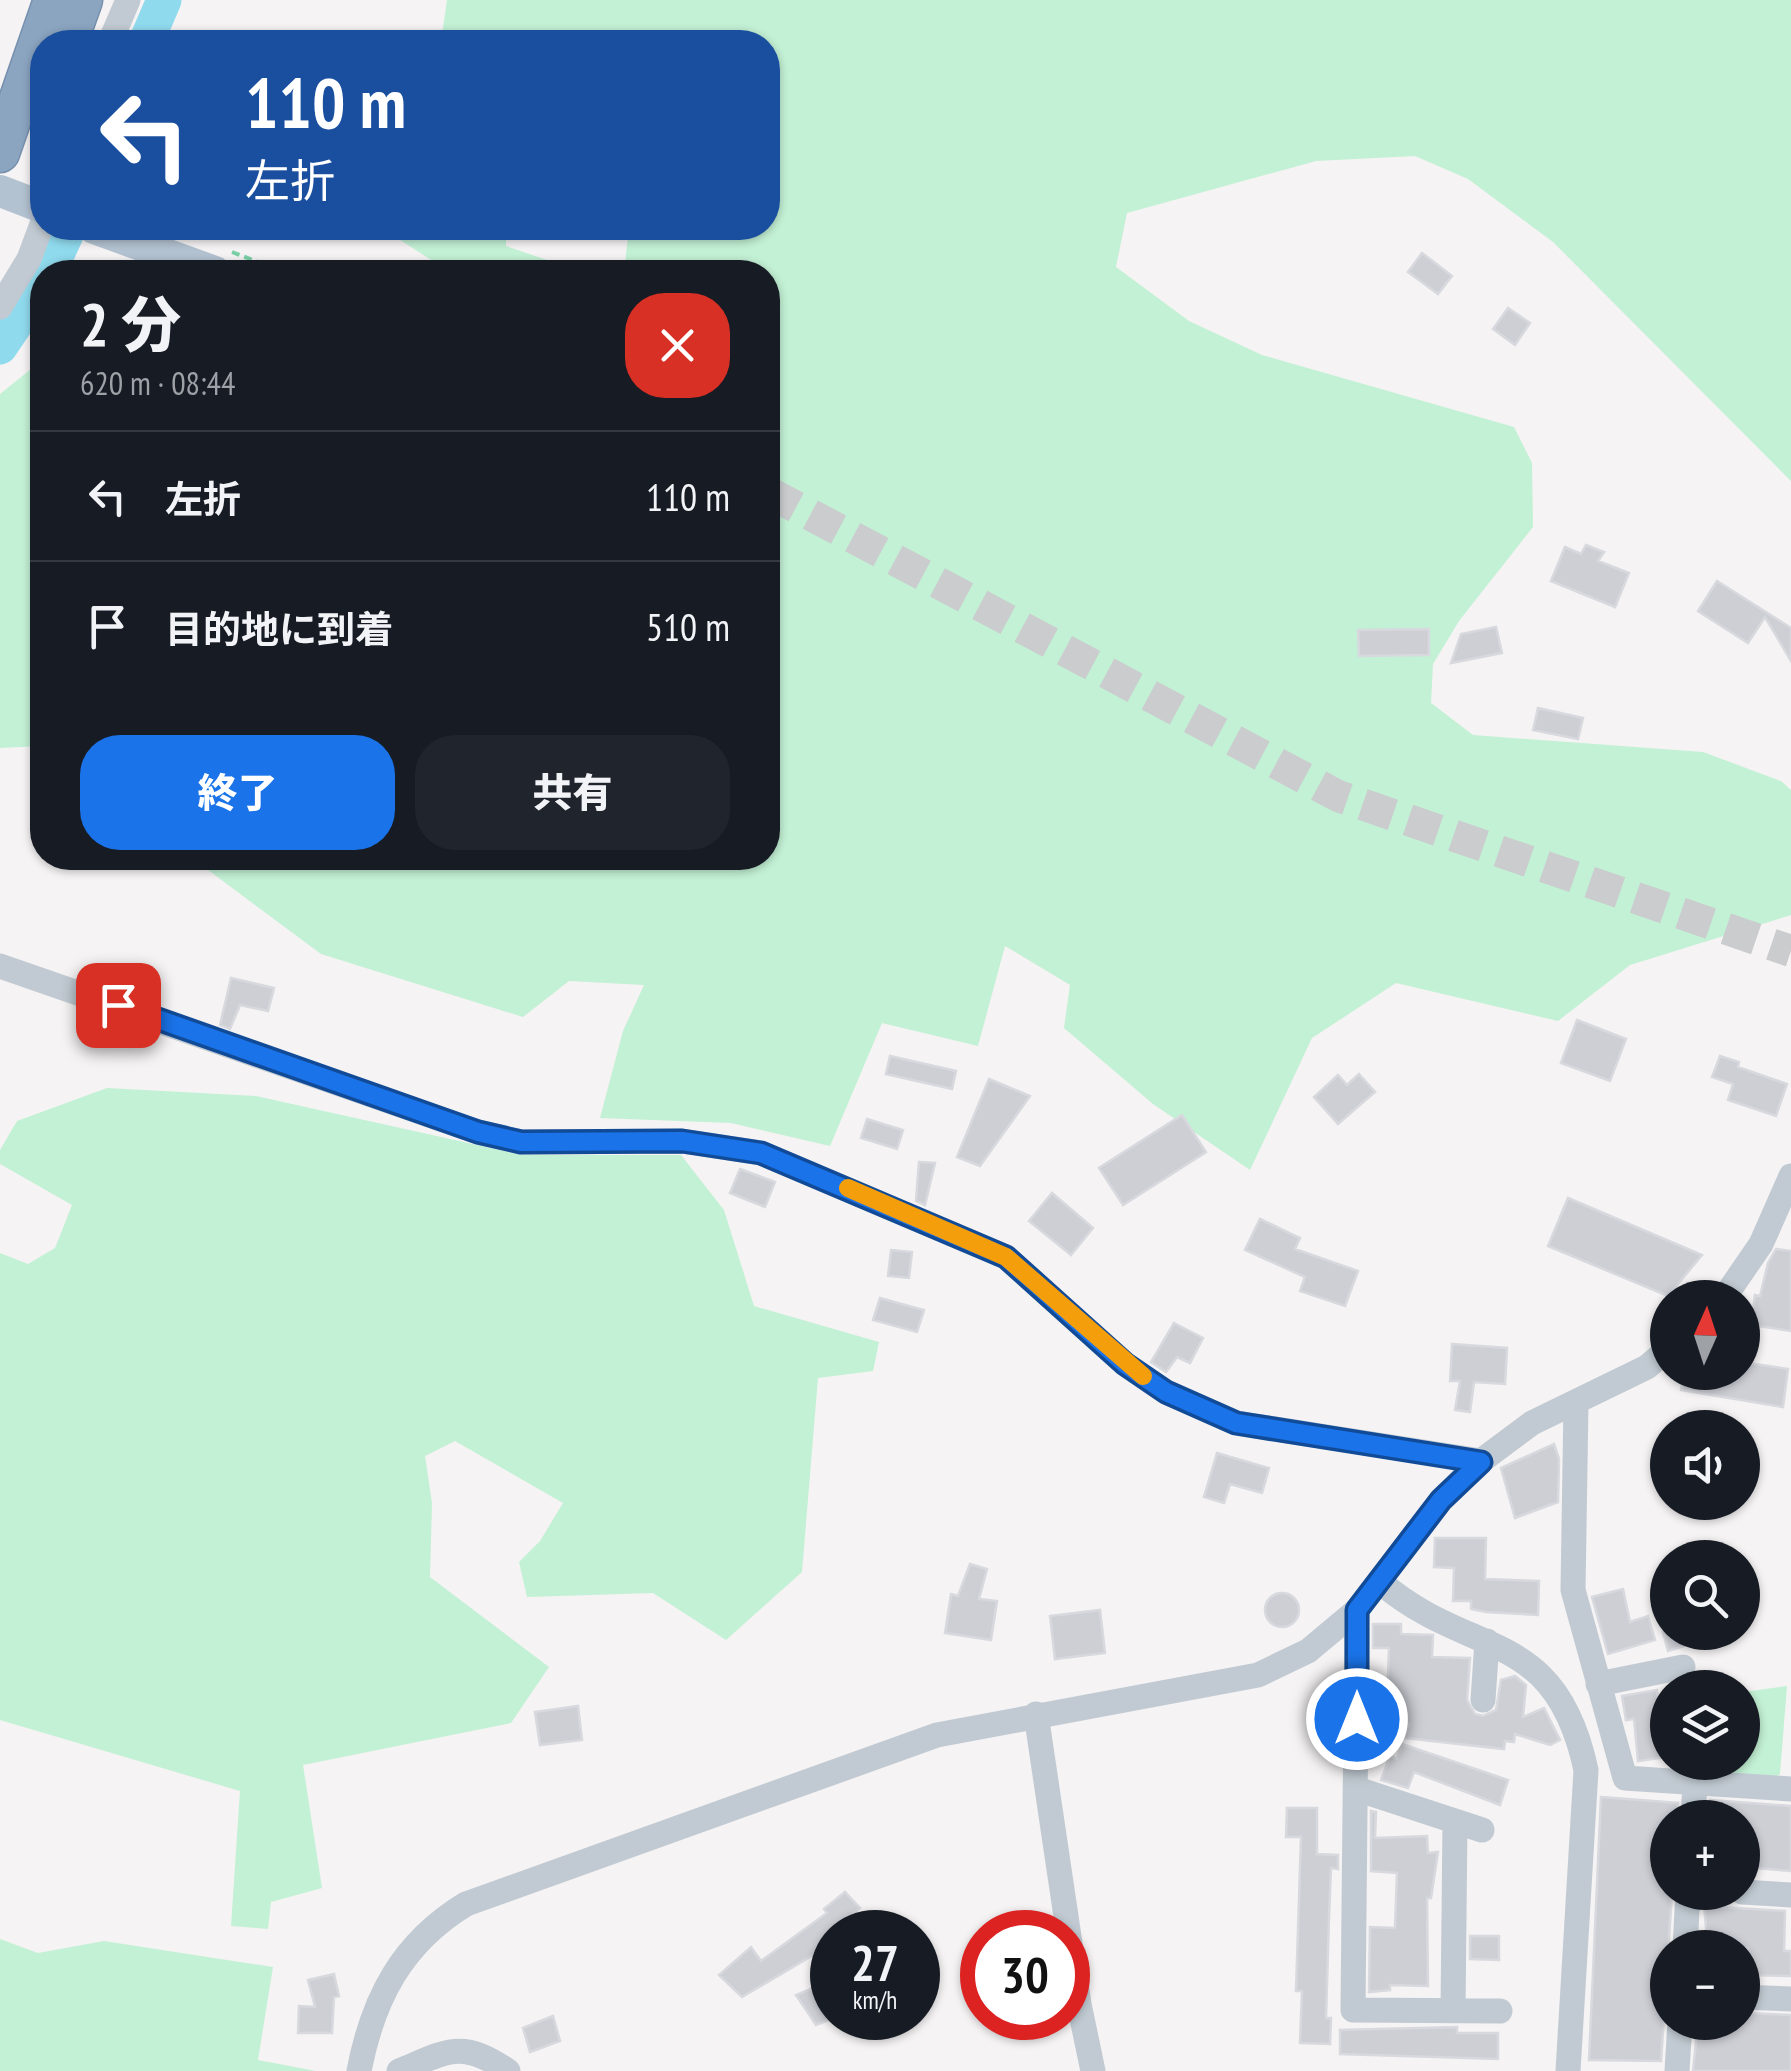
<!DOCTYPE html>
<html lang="ja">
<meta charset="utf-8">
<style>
body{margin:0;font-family:"PT Sans Narrow","Noto Sans JP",sans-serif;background:#20242c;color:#f1f3f6;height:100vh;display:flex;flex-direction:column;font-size:38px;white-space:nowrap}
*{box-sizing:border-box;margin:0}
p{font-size:32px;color:#9ea1a6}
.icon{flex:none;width:55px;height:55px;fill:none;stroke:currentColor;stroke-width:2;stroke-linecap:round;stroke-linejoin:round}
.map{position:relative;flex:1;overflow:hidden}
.panel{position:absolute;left:30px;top:260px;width:750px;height:610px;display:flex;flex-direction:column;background:#171b24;border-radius:40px;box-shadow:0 2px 8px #0004}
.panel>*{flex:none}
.banner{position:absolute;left:30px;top:30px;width:750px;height:210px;border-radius:40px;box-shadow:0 2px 8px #0004;background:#1a4fa0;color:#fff;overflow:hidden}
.needle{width:65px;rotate:3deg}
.buttons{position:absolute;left:1650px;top:1280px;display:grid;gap:20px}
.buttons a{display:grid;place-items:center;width:110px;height:110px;border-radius:50%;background:#171b24;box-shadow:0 2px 8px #0004;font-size:50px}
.speed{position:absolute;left:810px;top:1910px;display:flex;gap:20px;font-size:50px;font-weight:700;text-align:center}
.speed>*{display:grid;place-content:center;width:130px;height:130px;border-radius:50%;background:#171b24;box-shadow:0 2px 8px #0004;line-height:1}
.speed small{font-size:25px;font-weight:400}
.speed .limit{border:15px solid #d22;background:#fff;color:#111}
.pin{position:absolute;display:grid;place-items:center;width:85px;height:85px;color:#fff;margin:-42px;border-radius:20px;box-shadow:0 5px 15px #0006}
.me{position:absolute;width:110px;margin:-55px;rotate:0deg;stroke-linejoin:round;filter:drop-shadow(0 0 8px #0008)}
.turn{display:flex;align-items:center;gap:35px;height:210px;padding:0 50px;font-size:45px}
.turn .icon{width:130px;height:130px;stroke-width:2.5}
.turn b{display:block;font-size:70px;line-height:85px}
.round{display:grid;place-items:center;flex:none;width:105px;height:105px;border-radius:40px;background:#20242c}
.overview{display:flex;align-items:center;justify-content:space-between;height:170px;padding:0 50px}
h1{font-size:60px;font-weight:800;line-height:75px}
.primary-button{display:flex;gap:20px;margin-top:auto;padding:20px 50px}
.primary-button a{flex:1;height:115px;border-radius:40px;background:#1a73e8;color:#fff;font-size:40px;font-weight:800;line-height:115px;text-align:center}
.primary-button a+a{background:#20242c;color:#f1f3f6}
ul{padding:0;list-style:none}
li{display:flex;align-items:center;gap:30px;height:130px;padding:0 50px;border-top:2px solid #363941}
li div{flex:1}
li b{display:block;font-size:38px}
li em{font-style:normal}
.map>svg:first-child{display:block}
.green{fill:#c3f1d5}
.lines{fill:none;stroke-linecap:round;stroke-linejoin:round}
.river{stroke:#90daee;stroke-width:35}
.building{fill:#cdcfd5;stroke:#d7d9de;stroke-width:2.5}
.major-tunnel{stroke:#caccce;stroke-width:32;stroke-dasharray:32 16;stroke-linecap:butt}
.highway-casing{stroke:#7690ad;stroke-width:41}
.path{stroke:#7ad0a6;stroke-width:4;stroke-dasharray:8 5;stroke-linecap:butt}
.minor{stroke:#c1cad2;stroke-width:25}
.major{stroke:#b3c2d1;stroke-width:32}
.highway{stroke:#8ba5c1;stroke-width:38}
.route-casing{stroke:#114b97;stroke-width:25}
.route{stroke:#1a73e8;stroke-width:18}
.slow{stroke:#f59e0b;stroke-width:18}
</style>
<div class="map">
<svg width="1791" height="2071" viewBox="0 0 1791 2071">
<rect width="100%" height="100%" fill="#f5f3f3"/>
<path class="green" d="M447 0H1791V481L1553 242 1468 179 1415 156 1316 161 1127 213 1116 267 1189 321 1262 355 1514 427 1532 463 1533 527 1459 621 1433 664 1431 703 1473 735 1703 752 1781 781 1791 790V915L1630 965 1558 1021 1396 983 1312 1038 1250 1170 1153 1104 1064 1028 1070 985 1005 946 978 1046 882 1023 830 1146 731 1123 600 1118 623 1031 644 985 569 981 523 1017 321 954 192 858H768V272H624L629 228H768V42H441Z
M506 228V246L582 272H450L383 229Z
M41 361 42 746 0 748V394Z
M107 1088 256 1096 523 1155H681L724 1210 754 1306 879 1342 873 1371 818 1378 802 1572 726 1640 653 1593 527 1597 519 1562 540 1541 563 1503 455 1441 425 1456 432 1503 430 1577 549 1667 511 1723 303 1765 322 1888 271 1902 268 1929 231 1926 240 1791 0 1720V1253L28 1264 55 1248 72 1205 0 1164V1150L17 1121Z
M1787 1686 1780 1774 1769 1781 1690 1777 1688 1763 1742 1762 1743 1692Z
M0 1939 38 1953 104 1941 273 1967 258 2060 316 2071H0Z"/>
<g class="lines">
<path class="river" d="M146 42 164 0
M49 272 69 228
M0 347 42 285"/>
</g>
<path class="building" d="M1422 253 1452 276 1438 294 1408 272Z
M1508 308 1530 323 1515 345 1493 329Z
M1586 545 1604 552 1598 561 1629 573 1615 607 1551 581 1565 547 1581 554Z
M1717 581 1791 628V661L1765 617 1748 643 1698 611Z
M1496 627 1502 653 1451 663 1461 634Z
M1429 629V655L1359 656 1358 630Z
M1538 708 1583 718 1578 739 1533 730Z
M231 978 274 988 268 1011 240 1005 230 1029 220 1025Z
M1577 1020 1626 1039 1610 1081 1561 1063Z
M890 1056 956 1071 952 1089 886 1074Z
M1720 1056 1739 1062 1738 1067 1787 1084 1776 1116 1728 1100 1733 1084 1712 1077Z
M1359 1074 1375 1092 1338 1124 1314 1097 1338 1075 1347 1085Z
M989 1079 1030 1096 980 1166 957 1157Z
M1182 1115 1206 1152 1123 1205 1099 1168Z
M867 1119 903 1130 897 1149 861 1138Z
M919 1162 935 1163 925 1205 916 1201Z
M740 1169 775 1182 765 1207 730 1193Z
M1052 1193 1093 1228 1071 1255 1029 1221Z
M1568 1198 1702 1255 1668 1296 1548 1246Z
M1260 1219 1300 1238 1295 1249 1358 1271 1345 1306 1300 1291 1305 1277 1245 1250Z
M1776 1249 1791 1251V1331L1751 1325 1755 1295 1760 1296 1768 1263Z
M891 1250 912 1252 909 1278 888 1276Z
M880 1298 924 1310 917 1332 873 1320Z
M1174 1323 1203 1338 1190 1363 1177 1357 1166 1372 1151 1362Z
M1452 1344 1507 1348 1505 1384 1474 1382 1470 1412 1455 1410 1460 1381H1450Z
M1742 1362 1788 1369 1783 1407 1681 1390 1684 1372H1742Z
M1554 1444 1559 1459 1558 1502 1515 1518 1501 1468Z
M1217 1453 1269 1468 1262 1493 1230 1484 1224 1503 1204 1497Z
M1435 1538H1486L1485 1579 1539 1581 1538 1615 1486 1612 1471 1609V1601H1453L1454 1568 1434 1567Z
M970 1564 987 1569 979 1599 997 1601 991 1640 945 1633 951 1594 958 1596Z
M1623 1589 1630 1622 1648 1616 1655 1640 1608 1654 1592 1597Z
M1265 1610a17 17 0 1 1 34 0a17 17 0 1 1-34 0Z
M1100 1610 1105 1653 1055 1659 1050 1616Z
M1373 1624H1401V1634L1433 1635 1432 1657 1470 1658 1467 1700 1475 1714 1483 1716 1496 1710 1501 1680 1515 1676 1526 1685 1523 1717 1544 1708 1560 1740 1550 1745 1515 1734 1514 1742 1505 1741 1504 1749 1404 1738 1409 1724 1372 1723V1700L1387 1701 1389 1648H1373Z
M1663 1632H1717L1718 1636 1668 1651Z
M1657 1690 1660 1731 1667 1729V1757L1638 1761 1634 1719 1626 1720 1622 1696Z
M578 1706 582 1740 540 1745 535 1712Z
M1402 1744 1508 1780 1500 1805 1414 1772 1408 1788 1381 1780 1390 1756 1397 1759Z
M1601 1797 1678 1803 1677 1818H1668L1662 1890 1672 1892 1661 2061 1589 2060Z
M1710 1800 1791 1806V1871L1742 1867V1818H1709Z
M1287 1808H1317V1854L1338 1855V1869L1331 1868 1329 1917 1326 2018H1331L1330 2044 1300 2043 1302 1991H1296L1301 1837H1286Z
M1371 1811 1376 1812 1375 1838 1427 1836 1428 1853 1438 1852 1431 1898H1427L1428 1986 1390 1985V1990L1369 1992 1370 1927 1395 1928 1397 1873 1371 1871Z
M845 1892 860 1908 832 1932V1944L742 1997 719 1975 751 1947 761 1961 827 1913 824 1909Z
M1704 1906 1785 1911 1784 1951H1791V1976L1747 1975 1748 1948H1708Z
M1470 1936H1499V1960L1470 1959Z
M334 1974 339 1996 334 1997 332 2033H298L299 2006 315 2007 308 1980Z
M832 1980V2019L816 2025 796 1995Z
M1742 2013 1791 2015V2071H1693L1698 2022H1742Z
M553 2016 560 2041 530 2052 523 2028Z
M1457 2027V2033H1498V2059L1340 2054V2030Z"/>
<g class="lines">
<path class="major-tunnel" d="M768 492 1338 796 1791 951"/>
<defs>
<path id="highway" d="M68 42 83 0
M0 153 53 0"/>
</defs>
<use href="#highway" class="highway-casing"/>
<path class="path" d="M232 252 284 272"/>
<path class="minor" d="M110 42 128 0
M0 307 29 259 42 224
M0 966 478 1132 521 1142 682 1141 761 1153 1006 1257 1125 1364 1166 1392 1236 1423 1481 1461
M1724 1298 1761 1244 1791 1176
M1576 1403 1573 1590 1625 1778 1791 1789
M1379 1581C1470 1660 1555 1625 1586 1770L1568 2071
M1357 1610 1353 2010 1500 2011
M1598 1684 1683 1667
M1483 1700 1487 1641
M1036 1714 1079 2004 1093 2071
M1357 1789 1482 1830
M1693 1818 1695 1783
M1742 1892 1791 1895
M1685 1948 1688 1892
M1742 1997 1791 1999
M1453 2010 1455 1822
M359 2071C373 1998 402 1943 466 1904L937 1735 1258 1675 1308 1651 1357 1610 1441 1500 1481 1461 1532 1423 1647 1367 1668 1349
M399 2071C448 2051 461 2039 508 2071
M1677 2071 1680 2022"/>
<path class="major" d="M0 191 42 207
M94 228 215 272"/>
<use href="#highway" class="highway"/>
</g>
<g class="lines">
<defs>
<path id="route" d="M118 1005 478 1132 521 1142 682 1141 761 1153 1006 1257 1125 1364 1166 1392 1236 1423 1481 1462 1441 1500 1357 1610V1719"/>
</defs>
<use href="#route" class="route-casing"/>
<use href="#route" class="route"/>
<path class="slow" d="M848 1188 1006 1257 1143 1376"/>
</g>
</svg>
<div class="buttons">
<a><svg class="needle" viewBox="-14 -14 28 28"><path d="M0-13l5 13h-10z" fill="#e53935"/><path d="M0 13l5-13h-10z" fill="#9ea1a6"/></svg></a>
<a><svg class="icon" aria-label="sound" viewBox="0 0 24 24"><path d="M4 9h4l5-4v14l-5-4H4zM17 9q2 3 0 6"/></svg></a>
<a><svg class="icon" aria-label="search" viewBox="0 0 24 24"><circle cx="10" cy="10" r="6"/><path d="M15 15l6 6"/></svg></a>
<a><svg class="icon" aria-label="layers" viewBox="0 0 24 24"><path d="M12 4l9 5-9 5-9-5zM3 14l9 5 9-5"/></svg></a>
<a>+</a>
<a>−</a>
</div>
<div class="speed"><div>27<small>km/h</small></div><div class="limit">30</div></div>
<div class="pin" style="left:118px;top:1005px;background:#d93025"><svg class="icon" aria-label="arrive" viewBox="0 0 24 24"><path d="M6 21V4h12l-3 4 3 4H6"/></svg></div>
<svg class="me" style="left:1357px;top:1719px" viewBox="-20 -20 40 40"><circle r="17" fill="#1a73e8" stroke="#fff" stroke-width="3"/><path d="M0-11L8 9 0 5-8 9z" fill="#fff"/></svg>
<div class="banner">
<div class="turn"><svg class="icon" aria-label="left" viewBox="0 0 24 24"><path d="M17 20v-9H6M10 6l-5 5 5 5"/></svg><div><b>110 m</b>左折</div></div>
</div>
<section class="panel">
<div class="overview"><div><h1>2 分</h1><p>620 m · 08:44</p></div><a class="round" style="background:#d93025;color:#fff"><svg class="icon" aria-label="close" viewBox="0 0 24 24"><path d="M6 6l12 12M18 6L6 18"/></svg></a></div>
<ul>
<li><svg class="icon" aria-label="left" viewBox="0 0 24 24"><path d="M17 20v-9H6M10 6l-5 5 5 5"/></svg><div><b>左折</b></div><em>110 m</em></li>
<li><svg class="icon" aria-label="arrive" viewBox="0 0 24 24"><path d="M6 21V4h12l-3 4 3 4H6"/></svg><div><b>目的地に到着</b></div><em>510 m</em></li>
</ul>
<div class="primary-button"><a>終了</a><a>共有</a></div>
</section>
</div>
